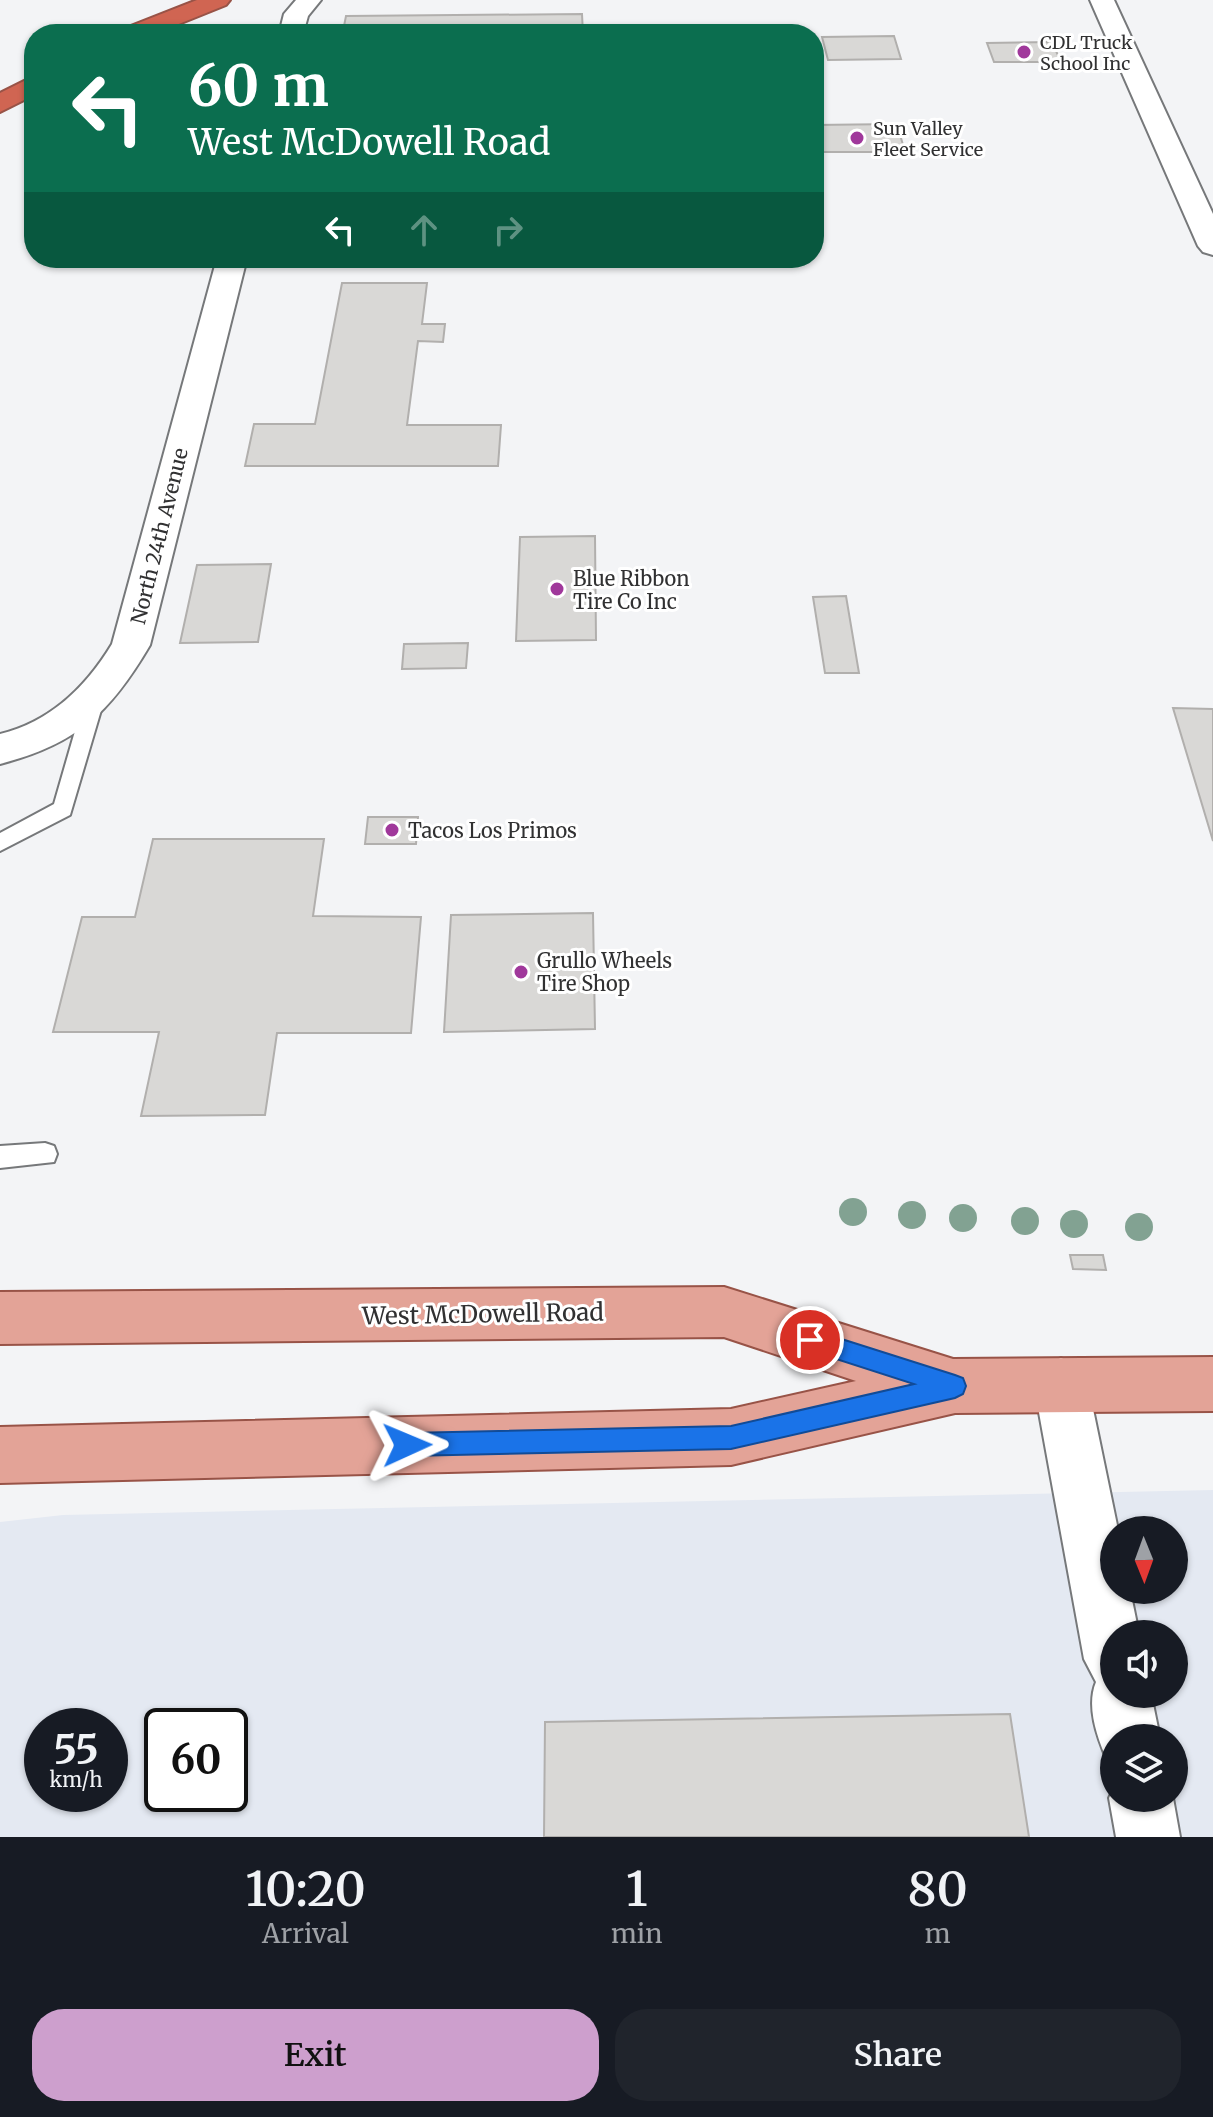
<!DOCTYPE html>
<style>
body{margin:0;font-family:Merriweather,serif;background:#20242c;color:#f1f3f6;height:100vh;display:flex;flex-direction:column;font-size:30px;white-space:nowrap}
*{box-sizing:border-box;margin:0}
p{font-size:26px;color:#9ea1a6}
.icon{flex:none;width:44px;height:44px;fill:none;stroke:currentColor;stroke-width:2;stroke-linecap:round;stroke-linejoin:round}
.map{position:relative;height:1837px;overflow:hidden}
.panel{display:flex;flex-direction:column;background:#171b24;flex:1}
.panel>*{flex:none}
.guide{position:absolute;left:24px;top:24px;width:800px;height:244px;border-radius:32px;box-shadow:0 2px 6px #0004;background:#0b6e4f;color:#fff;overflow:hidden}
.needle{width:52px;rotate:179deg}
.tools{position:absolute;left:1100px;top:1516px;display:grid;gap:16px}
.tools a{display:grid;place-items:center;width:88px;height:88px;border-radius:50%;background:#171b24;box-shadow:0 2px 6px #0004;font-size:40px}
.speed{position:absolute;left:24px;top:1708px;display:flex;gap:16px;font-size:40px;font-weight:700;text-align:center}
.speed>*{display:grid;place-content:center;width:104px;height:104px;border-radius:50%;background:#171b24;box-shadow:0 2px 6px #0004;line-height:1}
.speed small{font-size:20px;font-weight:400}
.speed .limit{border:4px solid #111;border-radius:12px;background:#fff;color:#111}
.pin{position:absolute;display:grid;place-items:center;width:68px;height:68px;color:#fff;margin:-34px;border:4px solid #fff;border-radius:50%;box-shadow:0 2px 8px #0007}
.me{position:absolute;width:88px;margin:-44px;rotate:89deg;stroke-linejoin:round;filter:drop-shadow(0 0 6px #0008)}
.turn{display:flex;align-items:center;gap:28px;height:168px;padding:0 32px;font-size:36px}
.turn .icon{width:104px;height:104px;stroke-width:2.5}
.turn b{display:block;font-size:56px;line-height:68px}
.lanes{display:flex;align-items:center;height:76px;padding:0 32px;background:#0003;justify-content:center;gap:40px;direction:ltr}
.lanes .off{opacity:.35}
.eta{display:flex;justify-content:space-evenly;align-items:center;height:136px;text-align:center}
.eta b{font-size:48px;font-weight:600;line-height:56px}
.action{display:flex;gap:16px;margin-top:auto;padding:16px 32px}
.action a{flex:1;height:92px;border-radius:32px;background:#cd9fcd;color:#111;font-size:32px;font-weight:600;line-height:92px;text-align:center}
.action a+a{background:#20242c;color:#f1f3f6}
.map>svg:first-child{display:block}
.built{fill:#e4e9f2;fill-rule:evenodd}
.building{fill:#d9d8d6;stroke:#b1afad;stroke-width:2}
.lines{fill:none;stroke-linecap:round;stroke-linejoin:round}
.service-casing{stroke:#76787a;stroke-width:4}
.minor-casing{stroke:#76787a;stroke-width:4}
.primary-casing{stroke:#985347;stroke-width:4}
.motorway-casing{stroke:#985347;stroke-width:4}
.service{fill:#fff;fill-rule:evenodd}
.minor{fill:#fff;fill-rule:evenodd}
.primary{fill:#e3a397;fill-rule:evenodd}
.motorway{fill:#d06552;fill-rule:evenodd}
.tree{fill:#82a292}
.route{fill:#1a73e8;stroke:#114b97;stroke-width:2}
.poi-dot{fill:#a0389b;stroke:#fff;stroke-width:3}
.labels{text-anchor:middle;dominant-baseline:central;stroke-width:6;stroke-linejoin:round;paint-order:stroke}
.far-poi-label{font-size:18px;fill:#313132;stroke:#fff;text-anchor:start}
.street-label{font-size:20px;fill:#313132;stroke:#fff}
.poi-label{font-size:20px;fill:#313132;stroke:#fff;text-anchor:start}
.near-street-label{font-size:24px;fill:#313132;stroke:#fff}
</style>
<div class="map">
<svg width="1213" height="1837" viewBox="0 0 1213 1837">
<rect width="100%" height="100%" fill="#f3f4f6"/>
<path class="built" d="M1213 1490V1837H0V1522L63 1515ZM1114 1530H1174V1590H1114ZM1114 1634H1174V1694H1114ZM42 1726H110V1794H42ZM162 1726H230V1794H162ZM1114 1738H1174V1798H1114Z"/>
<path class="building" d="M582 14 583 34H367L368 30 343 31 346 16Z
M894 36 901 59 828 60 822 37Z
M1052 42 1061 62H994L987 43Z
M897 124 905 152H814V125Z
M342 283H427L422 324H445L443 342 418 341 407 425H501L498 466H245L254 424H315Z
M595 536 596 640 516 641 520 537Z
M271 564 258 642 180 643 197 565Z
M846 596 859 673H825L813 597Z
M468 643 466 668 402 669 404 644Z
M1173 708 1213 709V841Z
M368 817H418L416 844H365Z
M153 839H324L313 916 421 917 411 1033H277L265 1115 141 1116 159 1032H53L82 917H135Z
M593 913 595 1029 444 1032 451 915Z
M1070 1255H1103L1106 1270 1073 1269Z
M1010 1714 1029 1837H544L545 1722Z"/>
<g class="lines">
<defs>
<path id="service" d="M94 693 104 700 70 815 0 851V833L54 804 84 700Z
M45 1143 54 1146 57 1154 54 1162 0 1168V1146Z"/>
<path id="minor" d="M296 0H321L308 16 303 34H279L284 14Z
M1090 0H1114L1213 214V255L1203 252 1198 246Z
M217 258H247L150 645C110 713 77 744 0 764V734C50 722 86 687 112 644Z
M1061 1358 1080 1366 1088 1385 1118 1530H1114V1590H1130L1139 1634H1114V1694H1151L1160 1738H1114V1763L1107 1760C1097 1737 1086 1706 1096 1682L1084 1659 1034 1385 1042 1366Z
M1114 1787V1798H1173L1180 1837H1116L1109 1798Z"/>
<path id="primary" d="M724 1287 953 1359 1213 1357V1411L955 1413 731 1465 0 1483V1427L731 1409 856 1381 724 1337 0 1344V1292Z"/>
<path id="motorway" d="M197 0H230L226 5 154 34H120L123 29Z
M34 76V95L0 112V93Z"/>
</defs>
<use href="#service" class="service-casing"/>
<use href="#minor" class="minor-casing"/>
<use href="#primary" class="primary-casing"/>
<use href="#motorway" class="motorway-casing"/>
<use href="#service" class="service"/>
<use href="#minor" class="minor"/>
<use href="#primary" class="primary"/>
<use href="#motorway" class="motorway"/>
</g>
<g class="tree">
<circle cx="853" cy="1212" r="14"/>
<circle cx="912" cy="1215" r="14"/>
<circle cx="963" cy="1218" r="14"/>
<circle cx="1025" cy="1221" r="14"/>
<circle cx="1074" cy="1224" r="14"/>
<circle cx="1139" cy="1227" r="14"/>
</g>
<path class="route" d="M810 1329 955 1375 963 1378 966 1386 963 1394 955 1398 731 1449 407 1456 398 1453 395 1445 398 1437 407 1433 731 1426 914 1384 802 1348 799 1340 802 1333Z"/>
<g class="poi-dot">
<circle cx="1024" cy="52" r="8"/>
<circle cx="857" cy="138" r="8"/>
<circle cx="557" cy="589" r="8"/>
<circle cx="392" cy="830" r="8"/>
<circle cx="521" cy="972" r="8"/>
</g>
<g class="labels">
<g class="far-poi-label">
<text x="1040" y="42">CDL Truck<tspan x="1040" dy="21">School Inc</tspan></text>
<text x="873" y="128">Sun Valley<tspan x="873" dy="21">Fleet Service</tspan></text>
</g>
<g class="street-label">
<text transform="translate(159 536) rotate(-76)">North 24th Avenue</text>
</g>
<g class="poi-label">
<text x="573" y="578">Blue Ribbon<tspan x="573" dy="23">Tire Co Inc</tspan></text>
<text x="408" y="830">Tacos Los Primos</text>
<text x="537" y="960">Grullo Wheels<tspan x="537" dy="23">Tire Shop</tspan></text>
</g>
<g class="near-street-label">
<text transform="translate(483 1314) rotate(-1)">West McDowell Road</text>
</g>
</g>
</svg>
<div class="tools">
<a><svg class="needle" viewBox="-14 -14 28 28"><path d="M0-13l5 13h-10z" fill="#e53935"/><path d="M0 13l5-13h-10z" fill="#9ea1a6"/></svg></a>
<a><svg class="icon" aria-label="sound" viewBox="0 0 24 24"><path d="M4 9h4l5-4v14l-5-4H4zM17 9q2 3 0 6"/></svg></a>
<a><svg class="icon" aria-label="layers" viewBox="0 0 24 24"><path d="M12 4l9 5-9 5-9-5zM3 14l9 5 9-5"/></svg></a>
</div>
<div class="speed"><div>55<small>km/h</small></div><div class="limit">60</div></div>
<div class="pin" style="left:810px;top:1340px;background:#d93025"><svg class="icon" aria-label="arrive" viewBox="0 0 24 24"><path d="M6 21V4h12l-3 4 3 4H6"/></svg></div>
<svg class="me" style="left:407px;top:1445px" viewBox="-20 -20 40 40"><path d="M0-17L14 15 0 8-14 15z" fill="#1a73e8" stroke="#fff" stroke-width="4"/></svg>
<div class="guide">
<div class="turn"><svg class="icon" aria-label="left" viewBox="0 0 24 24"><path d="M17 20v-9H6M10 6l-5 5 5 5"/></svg><div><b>60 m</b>West McDowell Road</div></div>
<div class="lanes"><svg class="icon" aria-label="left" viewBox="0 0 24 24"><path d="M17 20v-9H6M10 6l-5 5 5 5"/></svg><svg class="icon off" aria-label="ahead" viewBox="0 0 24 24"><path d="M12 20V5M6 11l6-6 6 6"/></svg><svg class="icon off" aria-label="right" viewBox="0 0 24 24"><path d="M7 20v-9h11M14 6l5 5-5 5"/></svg></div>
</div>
</div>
<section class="panel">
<div class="eta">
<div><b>10:20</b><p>Arrival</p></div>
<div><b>1</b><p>min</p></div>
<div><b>80</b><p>m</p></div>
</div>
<div class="action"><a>Exit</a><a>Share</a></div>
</section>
